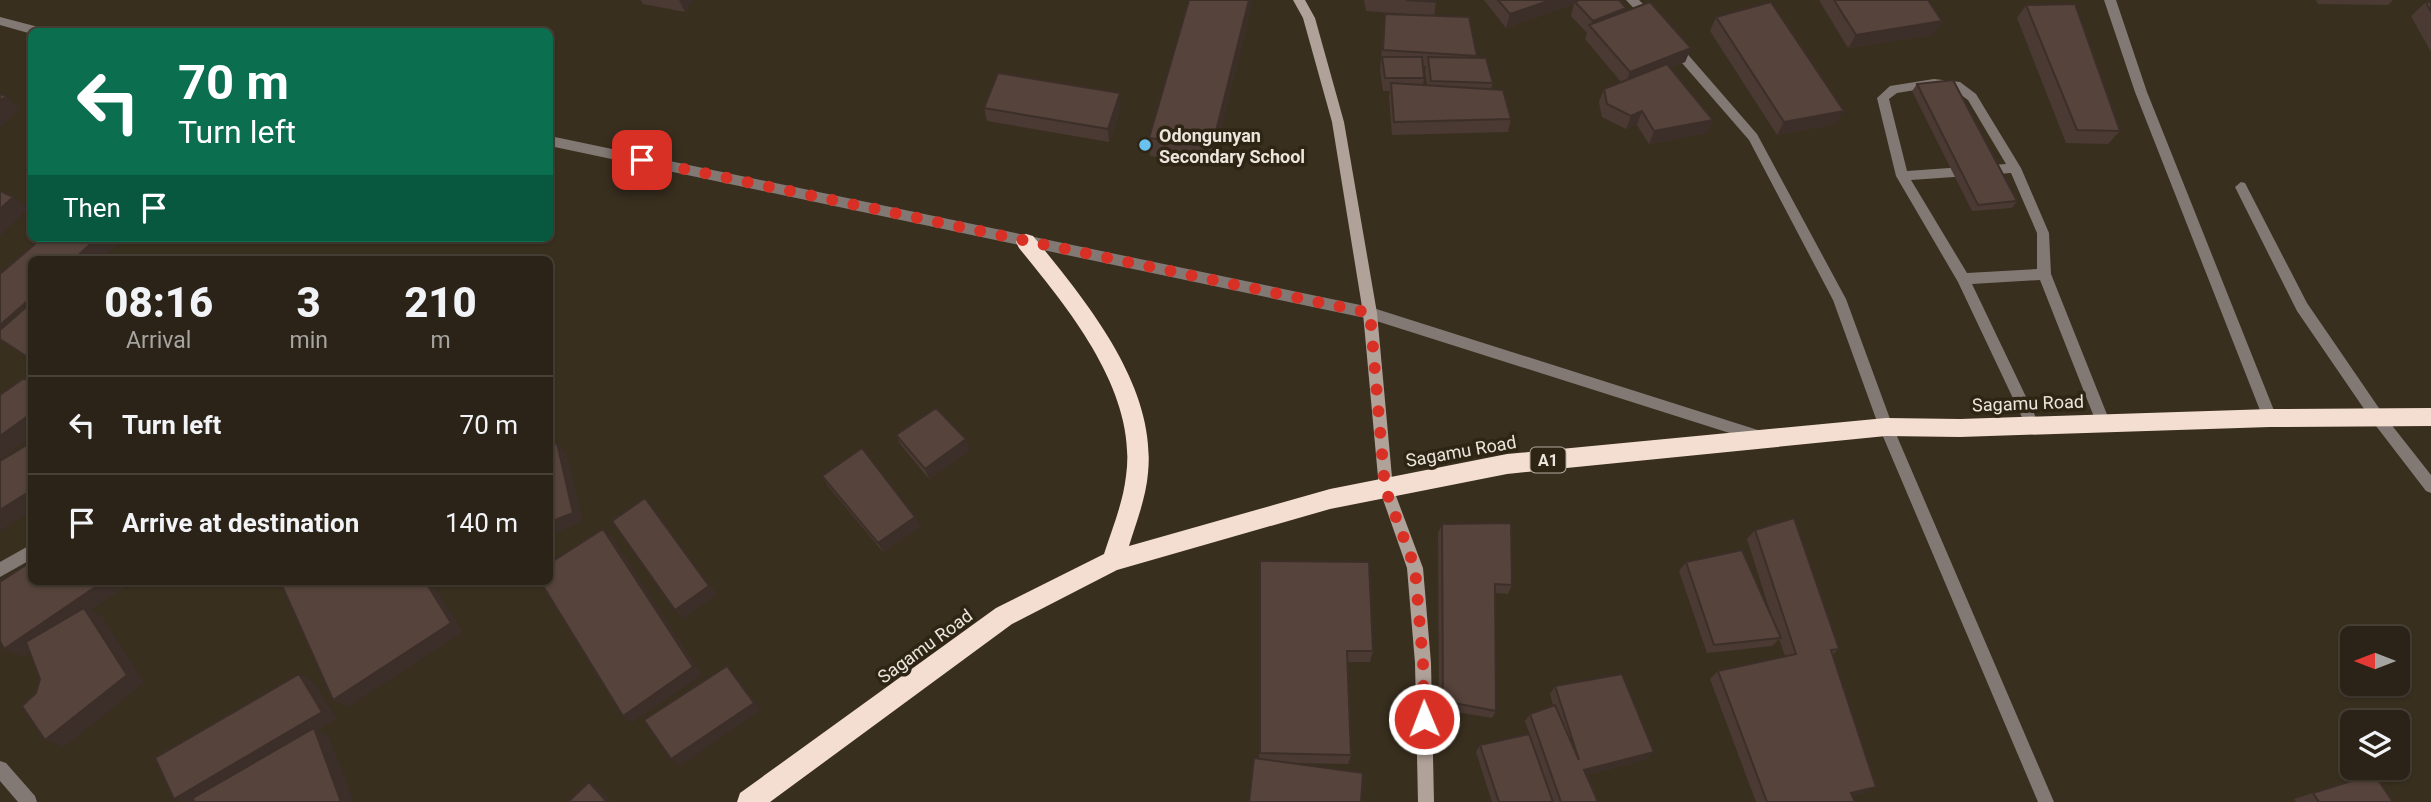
<!DOCTYPE html>
<style>
body{margin:0;font-family:Roboto,sans-serif;background:#372f24;color:#f1f3f6;height:100vh;display:flex;flex-direction:column;font-size:26px;white-space:nowrap}
*{box-sizing:border-box;margin:0}
p{font-size:23px;color:#a6a4a1}
.icon{flex:none;width:38px;height:38px;fill:none;stroke:currentColor;stroke-width:2;stroke-linecap:round;stroke-linejoin:round}
.map{position:relative;flex:1;overflow:hidden}
.side{position:absolute;left:28px;top:256px;width:525px;height:329px;display:flex;flex-direction:column;background:#2b2317;border-radius:10px;box-shadow:0 2px 5px #0004,0 0 0 2px #474036}
.side>*{flex:none}
.top-card{position:absolute;left:28px;top:28px;width:525px;height:214px;border-radius:10px;box-shadow:0 2px 5px #0004,0 0 0 2px #474036;background:#0b6e4f;color:#fff;overflow:hidden}
.needle{width:46px;rotate:270deg}
.controls{position:absolute;left:2340px;top:626px;display:grid;gap:14px}
.controls a{display:grid;place-items:center;width:70px;height:70px;border-radius:10px;background:#2b2317;box-shadow:0 2px 5px #0004,0 0 0 2px #474036;font-size:35px}
.pin{position:absolute;display:grid;place-items:center;width:60px;height:60px;color:#fff;margin:-30px;border-radius:14px;box-shadow:0 4px 10px #0006}
.me{position:absolute;width:77px;margin:-38px;rotate:359deg;stroke-linejoin:round;filter:drop-shadow(0 0 5px #0008)}
.turn{display:flex;align-items:center;gap:24px;height:147px;padding:0 35px;font-size:32px}
.turn .icon{width:91px;height:91px;stroke-width:2.5}
.turn b{display:block;font-size:49px;line-height:60px}
.then{display:flex;align-items:center;height:66px;padding:0 35px;background:#0003;gap:14px;font-size:26px}
.eta{display:flex;justify-content:space-evenly;align-items:center;height:119px;text-align:center}
.eta b{font-size:42px;font-weight:800;line-height:49px}
ul{padding:0;list-style:none}
li{display:flex;align-items:center;gap:21px;height:98px;padding:0 35px;border-top:2px solid #474036}
li div{flex:1}
li b{display:block;font-size:26px}
li em{font-style:normal}
.map>svg:first-child{display:block}
.lines{fill:none;stroke-linecap:round;stroke-linejoin:round}
.lane{fill:#827974;fill-rule:evenodd}
.street{fill:#827974;fill-rule:evenodd}
.secondary{fill:#b0a299;fill-rule:evenodd}
.highway{fill:#f4ded1;fill-rule:evenodd}
.wall{fill:#4a3a33;fill-rule:evenodd}
.shaded-wall{fill:#3c2f29}
.building{fill:#56433b;stroke:#3c2f29;stroke-width:2}
.route{stroke:#d93025;stroke-width:12;stroke-dasharray:0 21.6}
.poi-dot{fill:#69c3f1;stroke:#2f2515;stroke-width:2.5}
.labels{text-anchor:middle;dominant-baseline:central;stroke-width:7;stroke-linejoin:round;paint-order:stroke}
.shield{fill:#2f2515;stroke:#b3aba0;stroke-width:2}
.shield-label{font-size:16px;font-weight:bold;fill:#ebe5db}
.poi-label{font-size:18px;font-weight:bold;fill:#ebe5db;stroke:#2f2515;text-anchor:start}
.street-label{font-size:18px;fill:#ebe5db;stroke:#2f2515}
</style>
<div class="map">
<svg width="2431" height="802" viewBox="0 0 2431 802">
<rect width="100%" height="100%" fill="#392f1f"/>
<g class="lines">
<path class="lane" d="M1934 79 1960 82 1976 94 2021 168 2049 233 2051 274 2110 422 2108 426 2103 428 2098 426 2096 422 2040 280 1972 284 2040 426 2038 430 2033 432 2028 430 1958 282 1896 176 1877 98 1890 86ZM1934 87 1953 89 1968 100 2006 164 1907 171 1889 99 1897 93ZM2011 173 2037 233V269L1967 273 1911 180Z
M2241 182 2245 183 2307 303 2383 414 2385 418 2383 422 2378 424 2373 422 2297 311 2235 187Z"/>
<path class="street" d="M1626 0H1639L1655 16V22H1647Z
M2104 0H2116L2147 92 2277 418 2275 422 2270 424 2265 422 2263 418 2135 92Z
M0 17 46 29 48 32H32V34L0 25Z
M1673 41 1677 42 1757 134 1846 299 1893 427 2054 802H2038L1879 427 1833 300 1749 140 1669 48 1667 45Z
M550 136 1370 307 1761 431 1766 433 1768 437 1766 441 1761 443 1370 319 550 146Z
M2378 412 2383 414 2431 475V493L2426 491 2373 422 2371 418 2373 414Z
M32 544V559L0 577V562Z
M0 761 6 763 35 796 37 802H18L0 781Z"/>
<path class="secondary" d="M1293 0H1305L1315 18 1344 122 1377 313 1393 488 1423 568 1431 663 1434 802H1418L1415 663 1407 568 1379 488 1363 313 1332 122 1303 18Z"/>
<path class="highway" d="M1026 234 1033 236C1085 300 1157 385 1148 473 1146 498 1136 523 1129 546L1330 489 1507 454 1886 418 1960 419 2270 409 2431 408V426L2270 427 1960 437 1886 436 1507 474 1330 509 1117 570 1012 624 770 802H737L740 793 996 608 1104 554C1112 529 1123 503 1126 476 1138 392 1068 308 1019 248L1016 242 1019 236Z"/>
</g>
<path class="wall" d="M641 0H693L685 12 643 4Z
M1189 0H1251L1250 12 1212 165 1150 156 1149 138Z
M1364 0H1435L1436 2 1434 16 1477 56V58L1493 83 1491 89 1511 119 1508 132 1392 135 1389 96 1390 91H1383L1380 70 1385 14 1423 15 1366 11ZM1423 66H1426L1425 71 1427 85H1423L1424 78Z
M1484 0H1619L1625 12 1691 48 1685 62 1670 67 1713 120 1707 133 1649 144 1637 125 1626 129 1602 117 1599 102 1604 89 1621 82 1585 39 1587 33 1571 16 1574 4 1506 28Z
M1819 0H1928L1942 21 1933 35 1848 48Z
M2316 0H2393L2388 5 2318 4Z
M2426 2H2431V52L2411 16Z
M2026 5 2120 131 2108 144 2066 143 2017 18Z
M1716 17 1836 124 1777 135 1710 31Z
M1917 84 2017 201 2012 208 1972 211 1912 91Z
M1121 106 1109 142 987 121 984 108Z
M896 435 970 450 929 479 901 445Z
M822 476 915 517 920 527 883 552 828 486Z
M1442 524 1512 585 1508 594 1495 593 1496 711 1492 718 1439 709 1438 533Z
M1755 530 1839 649 1832 655 1865 793 1853 796 1855 802H1756L1710 679 1718 671 1785 656 1779 639 1772 646 1707 653 1679 571 1686 562 1773 621 1747 539Z
M1260 561 1373 651 1370 662H1348L1351 755 1348 764 1290 763 1259 759V573Z
M1555 686 1647 759 1586 775 1598 802H1553L1525 721 1530 714 1553 705 1550 694Z
M1480 745 1553 802H1492L1476 752Z
M2313 793 2393 802H2296L2294 799Z"/>
<path class="shaded-wall" d="M679 0H693L685 12Z
M1249 0H1251L1250 12 1212 165V147Z
M1551 0H1586L1575 2 1574 4 1506 28 1510 14Z
M1626 8 1621 21 1591 27 1593 21Z
M1942 21 1933 35 1848 48 1856 35Z
M1691 48 1685 62 1625 85 1630 72Z
M1120 93 1121 106 1109 142 1108 129Z
M6 96 20 109 0 128V101Z
M1642 111 1637 125 1626 129 1631 116Z
M1844 111 1836 124 1777 135 1784 122Z
M1713 120 1707 133 1649 144 1654 131Z
M13 197 28 209 0 236V209Z
M97 238H125L102 259H74Z
M32 297V323L0 334V325Z
M32 413V436L0 460V436Z
M966 439 970 450 929 479 925 469Z
M557 443 567 454 583 522 550 535V522Z
M32 490V511L0 531V510Z
M645 498 717 594 684 619 675 610Z
M915 517 920 527 883 552 878 543Z
M603 529 613 538 702 675 632 723 623 716Z
M104 581H134L90 611 102 616 144 683 64 747 45 740 87 613 23 657 4 649Z
M425 581H431L463 632 348 707 333 700Z
M727 666 735 674 761 710 680 766 671 759Z
M299 674 314 682 337 719 318 730 328 735 354 802H182L174 799Z
M1654 752 1647 759 1578 777 1584 770Z
M589 782 600 789 612 802H607Z
M1876 787 1865 793 1841 799 1851 793Z"/>
<path class="building" d="M1189 0H1249L1212 147 1149 138Z
M1406 0H1435L1436 2Z
M1498 0H1551L1510 14Z
M1579 0H1619L1626 8 1593 21 1575 2Z
M1834 0H1928L1942 21 1856 35Z
M1650 2 1691 48 1630 72 1589 25Z
M1771 2 1844 111 1784 122 1716 17Z
M2426 2H2431V12Z
M2075 4 2120 131 2077 130 2026 5Z
M1385 14 1469 17 1477 56 1383 50Z
M1382 57H1422L1424 78H1385Z
M1428 57 1486 58 1493 83 1431 81Z
M1667 64 1713 120 1654 131 1642 111 1631 116 1607 104 1604 89Z
M998 73 1120 93 1108 129 984 108Z
M1953 80 2017 201 1978 205 1917 84Z
M1391 83 1503 90 1511 119 1394 122Z
M0 94 6 96 0 101Z
M0 191 13 197 0 209Z
M42 238H97L74 259H32V297L0 325V274Z
M32 302V360L0 339V330Z
M24 378 32 384V413L0 436V395Z
M936 408 966 439 925 469 896 435Z
M32 442V490L0 510V461Z
M557 443 573 513 550 522V446Z
M862 448 915 517 878 543 822 476Z
M645 498 709 586 675 610 612 521Z
M1794 518 1839 649 1831 650 1876 787 1851 793 1855 802H1767L1718 671 1796 654 1755 530Z
M1511 523 1512 585 1495 584 1496 711 1443 701 1442 524Z
M603 529 693 667 623 716 540 581H550V563Z
M1742 550 1781 638 1714 645 1686 562Z
M32 561V581H104L4 649 0 641V582Z
M1260 561 1369 562 1373 651H1347L1351 755 1260 753Z
M280 581H425L451 623 333 700Z
M84 608 127 675 45 740 22 706 36 693 40 679 26 642Z
M727 666 754 703 671 759 644 720Z
M299 674 322 712 174 799 155 758Z
M1622 674 1654 752 1584 770 1598 802H1561L1530 714 1555 705 1579 760 1555 686Z
M314 728 341 802H194L193 798Z
M1529 734 1553 802H1499L1480 745Z
M1254 758 1363 773 1361 802H1249Z
M2374 774 2393 802H2319L2313 793Z
M589 782 607 802H568Z"/>
<g class="lines">
<path class="route" d="M642 160 1370 313 1385 488 1415 568 1423 663 1424 719"/>
</g>
<circle class="poi-dot" cx="1145" cy="145" r="7"/>
<g class="labels">
<rect class="shield" x="1530.5" y="447.5" width="35" height="25" rx="5"/>
<g class="shield-label">
<text x="1548" y="460">A1</text>
</g>
<g class="poi-label">
<text x="1159" y="135">Odongunyan<tspan x="1159" dy="21">Secondary School</tspan></text>
</g>
<g class="street-label">
<text transform="translate(2028 403) rotate(-2)">Sagamu Road</text>
<text transform="translate(1461 451) rotate(-10)">Sagamu Road</text>
<text transform="translate(925 646) rotate(-36)">Sagamu Road</text>
</g>
</g>
</svg>
<div class="controls">
<a><svg class="needle" viewBox="-14 -14 28 28"><path d="M0-13l5 13h-10z" fill="#e53935"/><path d="M0 13l5-13h-10z" fill="#a6a4a1"/></svg></a>
<a><svg class="icon" aria-label="layers" viewBox="0 0 24 24"><path d="M12 4l9 5-9 5-9-5zM3 14l9 5 9-5"/></svg></a>
</div>
<div class="pin" style="left:642px;top:160px;background:#d93025"><svg class="icon" aria-label="arrive" viewBox="0 0 24 24"><path d="M6 21V4h12l-3 4 3 4H6"/></svg></div>
<svg class="me" style="left:1424px;top:719px" viewBox="-20 -20 40 40"><circle r="17" fill="#d93025" stroke="#fff" stroke-width="3"/><path d="M0-11L8 9 0 5-8 9z" fill="#fff"/></svg>
<div class="top-card">
<div class="turn"><svg class="icon" aria-label="left" viewBox="0 0 24 24"><path d="M17 20v-9H6M10 6l-5 5 5 5"/></svg><div><b>70 m</b>Turn left</div></div>
<div class="then">Then<svg class="icon" aria-label="arrive" viewBox="0 0 24 24"><path d="M6 21V4h12l-3 4 3 4H6"/></svg></div>
</div>
<section class="side">
<div class="eta">
<div><b>08:16</b><p>Arrival</p></div>
<div><b>3</b><p>min</p></div>
<div><b>210</b><p>m</p></div>
</div>
<ul>
<li><svg class="icon" aria-label="left" viewBox="0 0 24 24"><path d="M17 20v-9H6M10 6l-5 5 5 5"/></svg><div><b>Turn left</b></div><em>70 m</em></li>
<li><svg class="icon" aria-label="arrive" viewBox="0 0 24 24"><path d="M6 21V4h12l-3 4 3 4H6"/></svg><div><b>Arrive at destination</b></div><em>140 m</em></li>
</ul>
</section>
</div>
